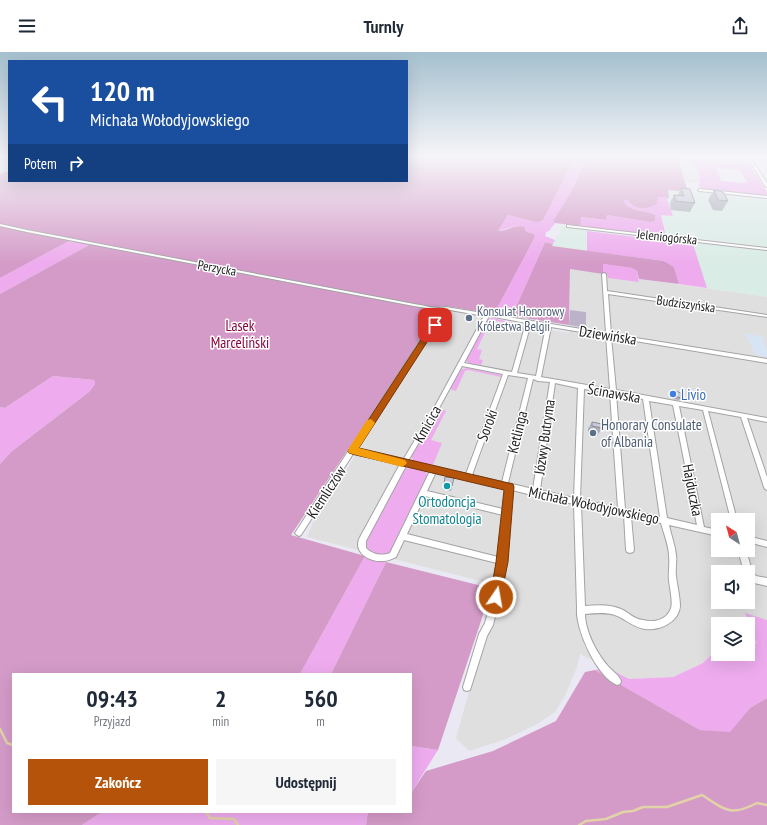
<!DOCTYPE html>
<html lang="pl">
<meta charset="utf-8">
<style>
body{margin:0;font-family:"PT Sans Narrow",sans-serif;background:#f6f6f7;color:#1f2937;height:100vh;display:flex;flex-direction:column;font-size:15px;white-space:nowrap}
*{box-sizing:border-box;margin:0}
p{font-size:13px;color:#747a83}
.icon{flex:none;width:22px;height:22px;fill:none;stroke:currentColor;stroke-width:2;stroke-linecap:round;stroke-linejoin:round}
.map{position:relative;flex:1;overflow:hidden}
.side{position:absolute;left:12px;top:621px;width:400px;height:140px;display:flex;flex-direction:column;background:#fff;border-radius:0px;box-shadow:0 4px 16px #0002}
.side>*{flex:none}
.top-card{position:absolute;left:8px;top:8px;width:400px;height:122px;border-radius:0px;box-shadow:0 4px 16px #0002;background:#1a4fa0;color:#fff;overflow:hidden}
.needle{width:26px;rotate:324deg}
.controls{position:absolute;left:711px;top:461px;display:grid;gap:8px}
.controls a{display:grid;place-items:center;width:44px;height:44px;border-radius:0px;background:#fff;box-shadow:0 4px 16px #0002;font-size:20px}
.pin{position:absolute;display:grid;place-items:center;width:34px;height:34px;color:#fff;margin:-17px;border-radius:8px;box-shadow:0 2px 6px #0006}
.me{position:absolute;width:44px;margin:-22px;rotate:12deg;stroke-linejoin:round;filter:drop-shadow(0 0 3px #0008)}
.turn{display:flex;align-items:center;gap:14px;height:84px;padding:0 16px;font-size:18px}
.turn .icon{width:52px;height:52px;stroke-width:2.5}
.turn b{display:block;font-size:28px;line-height:34px}
.then{display:flex;align-items:center;height:38px;padding:0 16px;background:#0003;gap:8px;font-size:15px}
.eta{display:flex;justify-content:space-evenly;align-items:center;height:68px;text-align:center}
.eta b{font-size:24px;font-weight:700;line-height:28px}
.primary-button{display:flex;gap:8px;margin-top:auto;padding:8px 16px}
.primary-button a{flex:1;height:46px;border-radius:0px;background:#b45309;color:#fff;font-size:16px;font-weight:700;line-height:46px;text-align:center}
.primary-button a+a{background:#f6f6f7;color:#1f2937}
header{display:flex;justify-content:space-between;align-items:center;height:52px;padding:0 16px;background:#fff;font-size:18px;font-weight:700}
.map>svg:first-child{display:block}
.residential{fill:#dfdfe0;fill-rule:evenodd}
.commercial{fill:#d7e4f3}
.industrial{fill:#daece6}
.construction{fill:#bdb3c8}
.grass{fill:#eeacee;fill-rule:evenodd}
.forest{fill:#d49bc8}
.lines{fill:none;stroke-linecap:round;stroke-linejoin:round}
.stream{stroke:#e2d2a7;stroke-width:2.5}
.minor-casing{stroke:#a3a3a3;stroke-width:2}
.minor{fill:#fff;fill-rule:evenodd}
.wall{fill:#acadbb}
.building{fill:#c8c9da;stroke:#8c8d99}
.route{fill:#b45309;stroke:#753606}
.slow{fill:#f59e0b}
.service-dot{fill:#5c6f8a;stroke:#fff;stroke-width:1.5}
.shop-dot{fill:#3f7fe0;stroke:#fff;stroke-width:1.5}
.culture-dot{fill:#0f9aa8;stroke:#fff;stroke-width:1.5}
.labels{text-anchor:middle;dominant-baseline:central;stroke-width:3;stroke-linejoin:round;paint-order:stroke}
.far-street-label{font-size:13px;fill:#222;stroke:#fff}
.far-service-label{font-size:13px;fill:#4e5e75;stroke:#fff;text-anchor:start}
.park-label{font-size:15px;fill:#8b053c;stroke:#fff}
.street-label{font-size:15px;fill:#222;stroke:#fff}
.shop-label{font-size:15px;fill:#366cbe;stroke:#fff;text-anchor:start}
.service-label{font-size:15px;fill:#4e5e75;stroke:#fff;text-anchor:start}
.culture-label{font-size:15px;fill:#0d838f;stroke:#fff}
</style>
<header><svg class="icon" aria-label="menu" viewBox="0 0 24 24"><path d="M4 6h16M4 12h16M4 18h16"/></svg>Turnly<svg class="icon" aria-label="share" viewBox="0 0 24 24"><path d="M12 15V3M7 8l5-5 5 5M5 13v7h14v-7"/></svg></header>
<div class="map">
<svg width="767" height="773" viewBox="0 0 767 773">
<rect width="100%" height="100%" fill="#eae8f2"/>
<path class="residential" d="M678 105 685 106 695 112 701 126 699 127 702 132 685 130Z
M570 217 607 222 639 230V227L767 245V568L745 562 756 592 748 593V572H718V597L703 611 673 625 629 627 580 602 577 615 565 644 555 660 537 672 506 687 469 699 456 686 484 586 495 570 504 535 307 485 313 470 447 260 451 259 478 263 479 266 569 281V273L586 276V260L570 258ZM718 468H748V498H718ZM718 520H748V550H718Z"/>
<path class="commercial" d="M746 282 762 284 767 297V305L755 303Z"/>
<path class="industrial" d="M684 104H744L749 112 685 106Z
M668 138 767 148V195L696 186 694 179H690L693 186 665 182 661 163 673 164 667 147Z
M562 174 587 177V199L552 194 558 183H560V178Z
M692 190 767 199V245L707 236Z"/>
<path class="construction" d="M570 258 586 260V276L569 273Z"/>
<path class="grass" d="M576 104H588L572 138 554 170 555 171 549 179 546 180 545 184 555 188 553 192 545 190 512 264 494 262 535 185 534 182 527 180 526 177 517 174 498 179 508 163 537 169 543 168Z
M685 106 749 112 767 140V144L701 137 698 132H701L699 127 701 126 695 112ZM716 116 740 118 747 131 721 129Z
M658 145 669 146 667 147 673 164 661 163 666 185 580 174V165L605 168 607 163 650 170 655 169V163C645 157 631 161 624 150V148Z
M587 179 693 192 707 236 679 232 674 215 664 209 587 199Z
M69 189 89 193 0 242V226Z
M603 212 632 216 637 219 639 230 608 226 607 222H603Z
M492 266 523 273 491 268 477 297 482 298 479 307 483 308 481 313 469 311 465 308 487 267Z
M467 316 501 323V325L468 318 465 319 456 339 450 337 459 320 460 318Z
M53 324 94 328 95 332 89 340 12 399 0 412V355L5 356Z
M439 356 446 359 431 388 442 391 433 413 454 418V419L414 410 411 404Z
M411 416 426 420 428 426 391 502 383 504 366 499 365 490 404 417Z
M365 504 386 510 331 622H300Z
M745 561 767 568V646L750 656 730 681 700 678 595 618 606 615 629 627 673 625 703 611 716 598 718 597V602H748V593L756 591Z
M411 694 438 698 411 741Z
M102 760H368L366 773H82Z"/>
<path class="forest" d="M407 104H576L543 168 537 170 508 163 498 179C507 179 515 172 524 175L527 180 534 182 535 185 494 262 446 254 437 255 435 258 438 262 291 483 365 504 300 622H207L203 621 202 622H13V760H102L82 773H0V412L12 399 89 340 95 332 94 328 53 324 5 356 0 355V242L89 193 69 189 0 226V122L9 119V129H407Z
M588 104H684L685 106H678L688 140 668 138 669 146 658 145 657 152C648 157 635 159 628 148H624V150C631 161 645 157 655 163V169L650 170 607 163 606 168 581 165 580 174 555 171 553 170 572 138Z
M545 190 553 192 552 194 664 209 674 215 679 232 639 227 637 219 632 216 603 212V222L570 217 569 273 512 264Z
M386 510 490 536 481 569 438 698 411 694V622H331Z
M595 618 700 678 730 680 750 656 767 646V773H366L368 760H411V741L426 719 493 699 556 669 585 620Z"/>
<g class="lines">
<path class="stream" d="M0 677 7 691 13 693
M206 760 210 766 234 767 238 773
M579 773 586 769 606 767 623 760 633 759 643 755H667L702 743C725 758 730 765 757 751L767 753"/>
<defs>
<path id="minor" d="M747 104H749L767 131V135L765 134Z
M700 137 767 144V146L699 139 698 138Z
M0 172 27 178 414 252C424 253 436 258 446 255L606 281 602 222 604 221 606 222 607 239 767 263V265L608 242 611 282 767 307V311L611 285 616 338 767 366V370L747 366 767 425V438L765 437 764 435 741 365 708 359 737 468H731L703 358 679 354 704 475 718 478V484L669 473C671 483 675 493 676 503 677 510 675 517 676 524 677 533 680 545 680 554 679 570 660 579 645 577 632 575 626 567 615 563 606 560 595 561 585 562 585 578 596 600 607 613 611 618 619 623 621 629L620 632 617 633C597 625 575 577 577 556L574 452 536 444 512 438 506 509 497 557 493 573 487 584 471 635 470 638 467 639 464 638 463 635 479 582 485 571 489 557 497 511 404 488 396 505C392 507 388 509 383 509 370 510 354 501 359 487L400 412 353 402 301 483 299 484 297 483 295 481 440 258 414 254 27 180 0 174ZM444 258H450L484 264 434 356 403 408 356 397ZM489 264 526 271 512 320 464 311ZM531 271 546 274 536 324 517 321ZM551 275 606 284 610 337 541 325ZM462 314 503 322 466 422 408 409 438 358ZM508 323 528 326 502 430 472 423ZM533 327 538 329 550 330 533 437 508 431ZM555 331 578 336 574 446 540 438ZM584 337 610 341 618 456 580 447ZM616 342 643 347 660 465 625 457ZM649 349 673 353 697 473 667 466ZM406 414 430 419 390 501C382 504 373 503 366 496V489ZM436 420 465 427 468 429 470 428 501 435 504 437 506 436 503 457 427 439ZM425 444 503 463 498 505 407 482ZM581 453 624 463 626 498 627 500 630 501 633 500 634 498 631 465 661 471C664 482 669 494 669 504 670 513 668 521 669 529 670 536 673 551 671 556 667 568 654 571 643 568 634 567 629 561 621 557 609 552 597 553 585 554Z
M567 173 767 196V198L568 175H567Z
M748 484 767 489V495L748 490Z
M738 498H746L752 519 756 524 767 526V534L754 531 748 526V520H744Z"/>
</defs>
<use href="#minor" class="minor-casing"/>
<use href="#minor" class="minor"/>
</g>
<path class="wall" d="M681 136 695 151 690 160 671 158 670 151 674 143H678Z
M714 138 728 149 722 159 713 158 708 148Z
M673 338 681 346 679 348 672 347 671 340Z
M592 370 602 376 597 384 588 382V377Z
M445 425 454 426 451 439 443 437Z"/>
<path class="building" d="M681 136 690 137 695 151 676 149 674 143 684 144Z
M714 138 720 139 724 141 728 149 718 148Z
M673 338 681 341V346L674 344Z
M592 370 602 372V376L592 374Z
M445 425 454 426 452 434 444 432Z"/>
<linearGradient id="sky" x2="0" y2="1"><stop stop-color="#a5c0ce"/><stop offset="0.49" stop-color="#f6f5f9"/><stop offset="1" stop-color="#f6f5f9" stop-opacity="0"/></linearGradient>
<rect width="767" height="212" fill="url(#sky)"/>
<path class="route" d="M435 270 438 273 359 396 513 432 514 435 508 510 501 545 500 549 496 551 491 549 490 545 496 510 504 438 352 402 349 401 348 399 432 271Z"/>
<path class="slow" d="M371 367 375 371 359 396 405 408 407 411 405 413 402 415 349 401 348 399 349 396 367 368Z"/>
<g class="service-dot">
<circle cx="469" cy="266" r="4"/>
<circle cx="593" cy="381" r="4"/>
</g>
<circle class="shop-dot" cx="673" cy="342" r="4"/>
<circle class="culture-dot" cx="447" cy="434" r="4"/>
<g class="labels">
<g class="far-street-label">
<text transform="translate(667 185) rotate(6)">Jeleniogórska</text>
<text transform="translate(217 216) rotate(10)">Perzycka</text>
<text transform="translate(686 252) rotate(8)">Budziszyńska</text>
</g>
<g class="far-service-label">
<text x="477" y="259">Konsulat Honorowy<tspan x="477" dy="15">Królestwa Belgii</tspan></text>
</g>
<g class="park-label">
<text x="240" y="273">Lasek<tspan x="240" dy="17">Marceliński</tspan></text>
</g>
<g class="street-label">
<text transform="translate(608 283) rotate(9)">Dziewińska</text>
<text transform="translate(614 341) rotate(10)">Ścinawska</text>
<text transform="translate(427 372) rotate(-60)">Kmicica</text>
<text transform="translate(487 373) rotate(-70)">Soroki</text>
<text transform="translate(517 380) rotate(-76)">Ketlinga</text>
<text transform="translate(544 385) rotate(-82)">Józwy Butryma</text>
<text transform="translate(693 438) rotate(79)">Hajduczka</text>
<text transform="translate(326 440) rotate(-57)">Kiemliczów</text>
<text transform="translate(594 453) rotate(12)">Michała Wołodyjowskiego</text>
</g>
<g class="shop-label">
<text x="681" y="342">Livio</text>
</g>
<g class="service-label">
<text x="601" y="372">Honorary Consulate<tspan x="601" dy="17">of Albania</tspan></text>
</g>
<g class="culture-label">
<text x="447" y="449">Ortodoncja<tspan x="447" dy="17">Stomatologia</tspan></text>
</g>
</g>
</svg>
<div class="controls">
<a><svg class="needle" viewBox="-14 -14 28 28"><path d="M0-13l5 13h-10z" fill="#e53935"/><path d="M0 13l5-13h-10z" fill="#747a83"/></svg></a>
<a><svg class="icon" aria-label="sound" viewBox="0 0 24 24"><path d="M4 9h4l5-4v14l-5-4H4zM17 9q2 3 0 6"/></svg></a>
<a><svg class="icon" aria-label="layers" viewBox="0 0 24 24"><path d="M12 4l9 5-9 5-9-5zM3 14l9 5 9-5"/></svg></a>
</div>
<div class="pin" style="left:435px;top:273px;background:#d93025"><svg class="icon" aria-label="arrive" viewBox="0 0 24 24"><path d="M6 21V4h12l-3 4 3 4H6"/></svg></div>
<svg class="me" style="left:496px;top:545px" viewBox="-20 -20 40 40"><circle r="17" fill="#b45309" stroke="#fff" stroke-width="3"/><path d="M0-11L8 9 0 5-8 9z" fill="#fff"/></svg>
<div class="top-card">
<div class="turn"><svg class="icon" aria-label="left" viewBox="0 0 24 24"><path d="M17 20v-9H6M10 6l-5 5 5 5"/></svg><div><b>120 m</b>Michała Wołodyjowskiego</div></div>
<div class="then">Potem<svg class="icon" aria-label="right" viewBox="0 0 24 24"><path d="M7 20v-9h11M14 6l5 5-5 5"/></svg></div>
</div>
<section class="side">
<div class="eta">
<div><b>09:43</b><p>Przyjazd</p></div>
<div><b>2</b><p>min</p></div>
<div><b>560</b><p>m</p></div>
</div>
<div class="primary-button"><a>Zakończ</a><a>Udostępnij</a></div>
</section>
</div>
